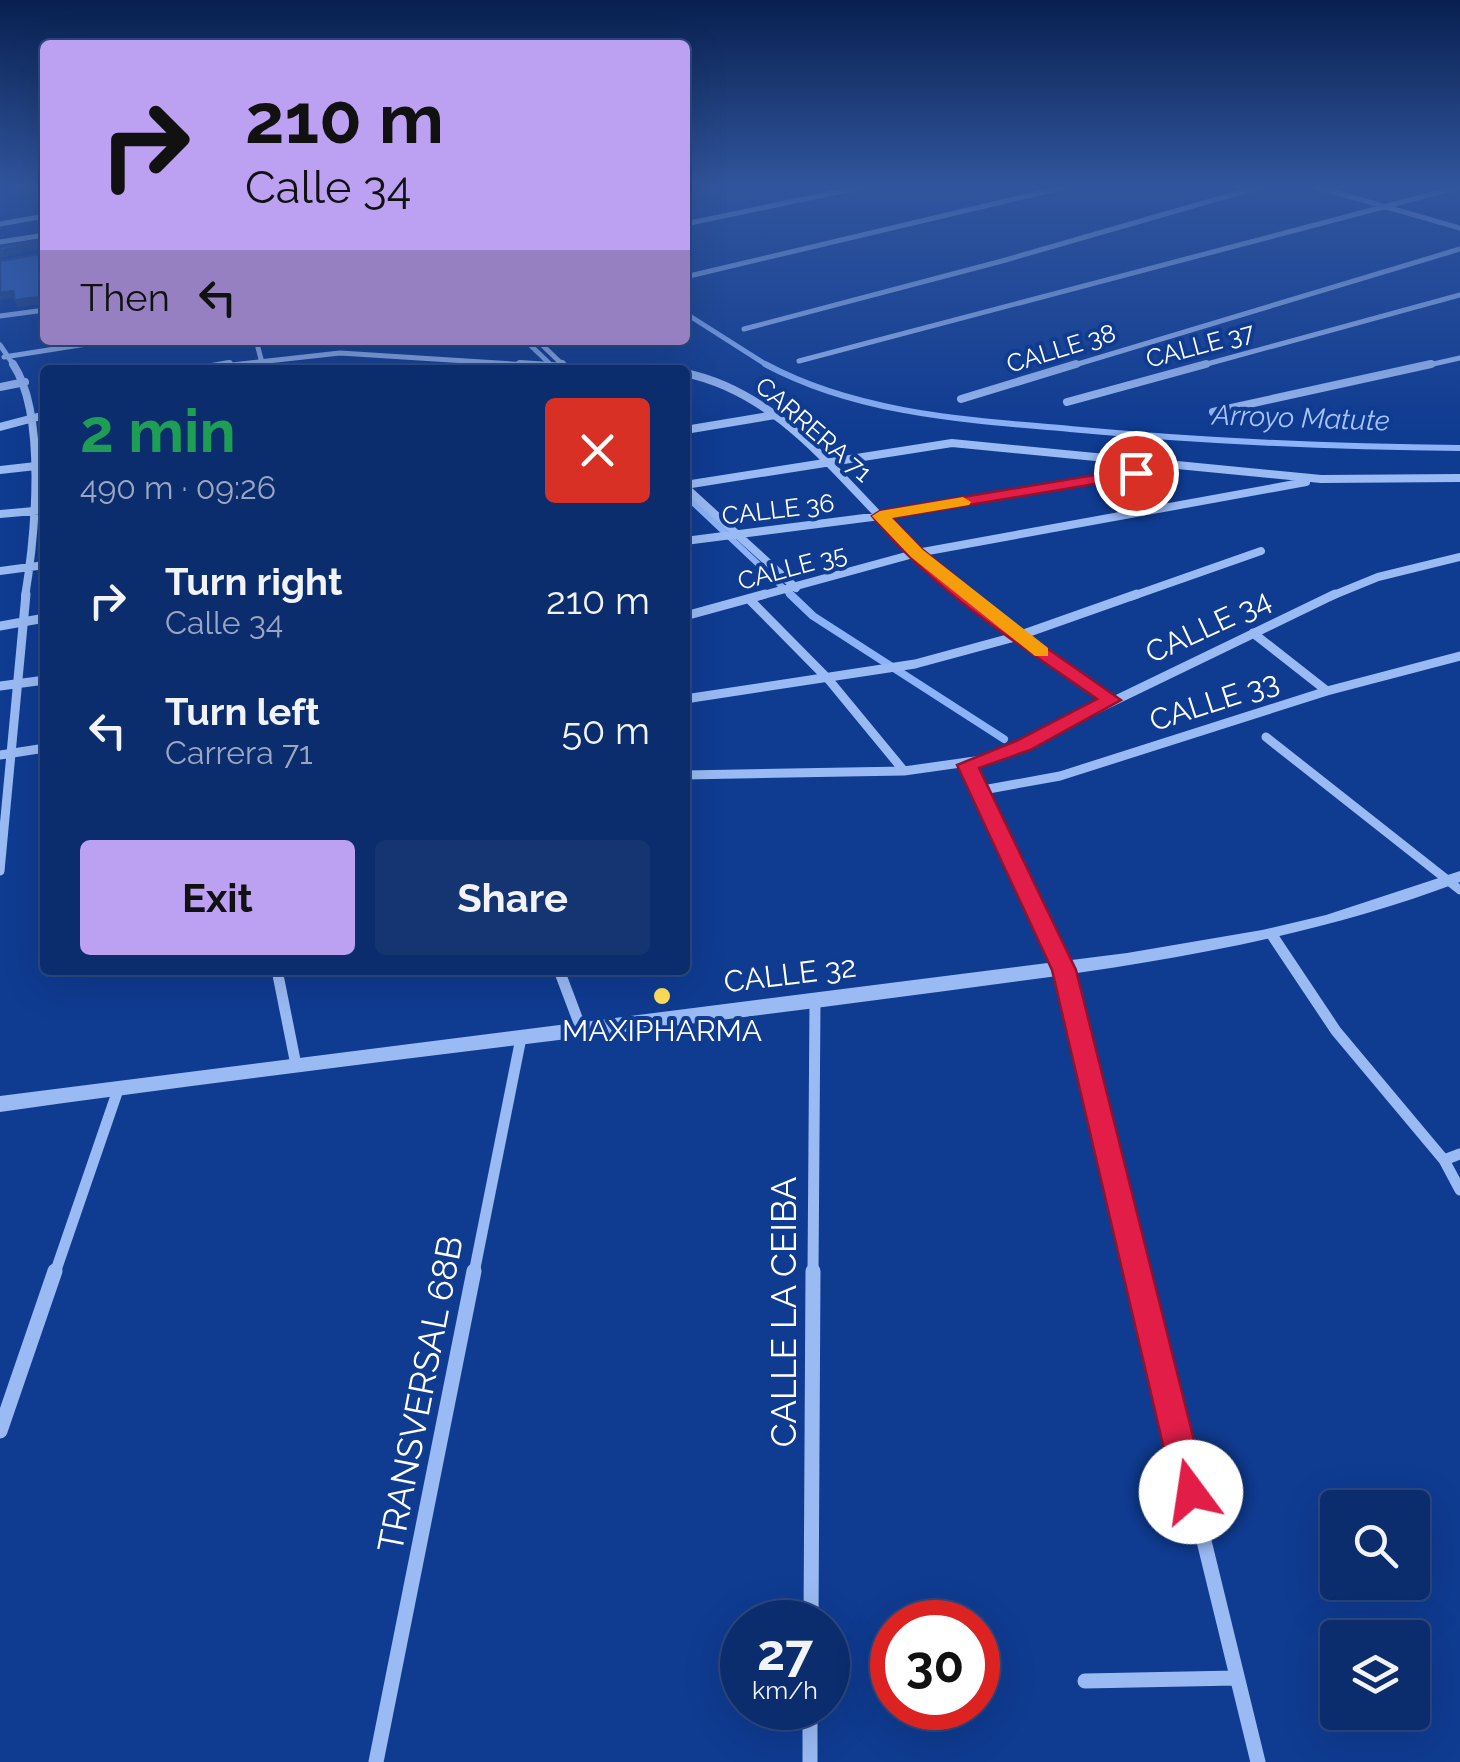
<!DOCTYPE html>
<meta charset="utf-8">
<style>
body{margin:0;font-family:Raleway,sans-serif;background:#143472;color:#f1f3f6;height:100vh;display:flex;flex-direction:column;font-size:38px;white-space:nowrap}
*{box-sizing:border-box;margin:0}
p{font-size:32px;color:#9aa7c2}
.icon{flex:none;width:55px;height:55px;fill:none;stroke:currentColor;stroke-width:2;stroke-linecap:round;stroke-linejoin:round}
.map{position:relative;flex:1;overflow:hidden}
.details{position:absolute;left:40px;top:365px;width:650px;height:610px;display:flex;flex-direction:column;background:#0b2c6d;border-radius:10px;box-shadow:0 10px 40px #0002,0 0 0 2px #2b4880}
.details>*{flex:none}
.banner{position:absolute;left:40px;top:40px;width:650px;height:305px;border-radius:10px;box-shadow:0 10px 40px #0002,0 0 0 2px #2b4880;background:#bca0f2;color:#111;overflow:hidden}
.fabs{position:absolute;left:1320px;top:1490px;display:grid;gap:20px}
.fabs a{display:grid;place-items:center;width:110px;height:110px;border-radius:10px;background:#0b2c6d;box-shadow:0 10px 40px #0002,0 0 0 2px #2b4880;font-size:50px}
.speed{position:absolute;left:720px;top:1600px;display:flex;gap:20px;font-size:50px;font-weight:700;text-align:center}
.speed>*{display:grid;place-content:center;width:130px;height:130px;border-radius:50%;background:#0b2c6d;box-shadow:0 10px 40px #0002,0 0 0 2px #2b4880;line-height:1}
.speed small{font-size:25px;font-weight:400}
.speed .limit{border:15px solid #d22;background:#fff;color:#111}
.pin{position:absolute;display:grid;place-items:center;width:85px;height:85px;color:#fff;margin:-42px;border:5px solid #fff;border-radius:50%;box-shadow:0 2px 10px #0007}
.me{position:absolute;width:110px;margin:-55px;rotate:346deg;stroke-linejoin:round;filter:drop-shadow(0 0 8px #0008)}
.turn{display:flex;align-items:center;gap:35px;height:210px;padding:0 40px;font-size:45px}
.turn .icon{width:130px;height:130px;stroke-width:2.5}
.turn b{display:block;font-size:70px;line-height:85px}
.then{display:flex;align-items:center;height:95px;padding:0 40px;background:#0003;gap:20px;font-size:38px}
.round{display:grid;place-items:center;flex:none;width:105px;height:105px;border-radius:10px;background:#143472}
.headline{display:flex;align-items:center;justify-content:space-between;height:170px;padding:0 40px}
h1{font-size:60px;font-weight:700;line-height:75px;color:#1e9e55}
.primary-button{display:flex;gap:20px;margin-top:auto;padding:20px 40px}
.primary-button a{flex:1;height:115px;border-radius:10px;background:#bca0f2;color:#111;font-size:40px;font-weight:700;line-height:115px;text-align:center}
.primary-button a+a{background:#143472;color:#f1f3f6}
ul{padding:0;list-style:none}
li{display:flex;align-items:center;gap:30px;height:130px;padding:0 40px}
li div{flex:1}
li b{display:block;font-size:38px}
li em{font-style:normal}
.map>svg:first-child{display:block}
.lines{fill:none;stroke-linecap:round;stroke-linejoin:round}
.stream-far2{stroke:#8cb3f7;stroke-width:5}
.stream-far1{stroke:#8cb3f7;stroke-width:6}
.stream{stroke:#8cb3f7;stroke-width:8}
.minor-far4{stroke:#9abaf3;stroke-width:5}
.minor-far3{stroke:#9abaf3;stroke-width:8}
.minor-far2{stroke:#9abaf3;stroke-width:9}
.minor-far1{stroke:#9abaf3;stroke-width:11}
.minor{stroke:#9abaf3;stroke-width:15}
.tertiary{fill:#9abaf3;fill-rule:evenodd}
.shaded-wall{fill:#244582}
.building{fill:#3462b9;stroke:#244582;stroke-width:2.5}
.route{fill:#e11d48;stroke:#92132f;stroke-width:2.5}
.slow{fill:#f59e0b}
.poi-dot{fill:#ffe15d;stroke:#0f3b91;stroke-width:4}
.labels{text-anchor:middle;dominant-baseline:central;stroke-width:8;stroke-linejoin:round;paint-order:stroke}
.far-street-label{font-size:25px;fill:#fff;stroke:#0f3b91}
.far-water-label{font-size:28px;font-style:italic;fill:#a6c4fa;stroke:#0f3b91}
.street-label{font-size:30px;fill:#fff;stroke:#0f3b91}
.poi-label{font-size:30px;fill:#fff;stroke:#0f3b91}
.near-street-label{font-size:35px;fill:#fff;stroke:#0f3b91}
</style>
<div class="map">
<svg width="1460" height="1762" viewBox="0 0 1460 1762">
<rect width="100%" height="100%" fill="#0f3b91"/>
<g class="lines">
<path class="stream-far2" d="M685 313 770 367
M525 340 552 366"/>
<path class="stream-far1" d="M765 364C858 414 967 420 1070 429 1200 441 1330 447 1460 448
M685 495 793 597"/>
<path class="stream" d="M790 594 813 616 1004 739"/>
<path class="minor-far4" d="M1317 187 1460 228
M0 224 45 216
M685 224 862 187
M0 242 45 235
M685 277 1065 187
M0 316 45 310
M744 329 1002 261 1259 187
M256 340 261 359
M537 340 565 367
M0 345 15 367
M4 357 112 340
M799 361 1459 187
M214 367 340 353 560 367
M1068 367 1460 249
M1196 367 1460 295
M1420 367 1460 358"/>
<path class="minor-far3" d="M13 364C47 415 35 536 25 597
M520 364 611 370
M562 364 566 368
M195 370 229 364
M685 373C776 392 832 469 895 532 919 555 945 576 971 597
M0 387 25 382
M961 399 1076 364
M1067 402 1206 364
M1213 412 1431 364
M0 427 45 415
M685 430 775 415
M0 470 45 465
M685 485 952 443 1321 479 1460 478
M685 487 796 588
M0 514 45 510
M685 541 880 516 1157 469
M0 571 45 565
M756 597 917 553 1306 482
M1130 597 1261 551
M1329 597 1378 577 1460 557"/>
<path class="minor-far2" d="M968 594 1111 700
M750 600 829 680 904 771
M685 616 765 594
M0 626 45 618
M1253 633 1327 691
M0 686 45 680
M685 699 915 664 1018 636 1137 594
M1266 737 1460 890
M0 755 45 748
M968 765 1028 893
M685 775 904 771 996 758 1335 594
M983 790 1060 776 1327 691 1460 656
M0 871 26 594"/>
<path class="minor-far1" d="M1027 890 1064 970 1138 1273
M1272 935 1336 1031 1444 1160 1460 1190
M277 970 296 1065
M559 970 582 1031
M1444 1160 1460 1154
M55 1273 119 1087
M474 1273 521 1038
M813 1273 815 1002"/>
<path class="minor" d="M1138 1271 1258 1762
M0 1431 55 1271
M811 1622 813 1271
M1085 1681 1236 1678
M810 1708V1762
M376 1762 474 1271"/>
<path class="tertiary" d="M1460 871V882C1270 954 1069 974 869 1001 580 1039 289 1071 0 1112V1096L1127 953 1262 930 1326 915Z"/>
</g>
<path class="shaded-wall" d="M42 241 44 248 0 258V251Z
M13 291 15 298 0 300V293Z
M42 297 44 304 17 307 15 300Z"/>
<path class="building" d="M40 196 45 201V206L39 204 37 199Z
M45 239V244L42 241 0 251V247Z
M45 253V298L42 297 15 300 13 291 0 293V261Z"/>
<linearGradient id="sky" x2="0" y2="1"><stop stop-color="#082050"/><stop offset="0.43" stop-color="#31559d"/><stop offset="1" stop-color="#31559d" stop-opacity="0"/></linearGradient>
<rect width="1460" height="433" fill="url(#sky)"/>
<path class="route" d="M1136 468 1144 473 1142 476 892 518 923 550 1024 632 1121 700 1030 750 979 768 1076 970 1207 1492 1203 1503 1191 1507 1179 1503 1174 1492 1052 970 957 765 1016 741 1097 699C1020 645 932 590 872 516L880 511Z"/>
<path class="slow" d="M963 497 971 502 969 505 892 518 923 550 1048 648V656H1035L911 557 872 516 880 511Z"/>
<circle class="poi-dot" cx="662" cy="996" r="10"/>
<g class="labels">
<g class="far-street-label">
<text transform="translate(1200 345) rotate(-15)">CALLE 37</text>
<text transform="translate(1061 348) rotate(-17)">CALLE 38</text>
<text transform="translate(814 429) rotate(41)">CARRERA 71</text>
<text transform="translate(778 509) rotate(-7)">CALLE 36</text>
<text transform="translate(792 567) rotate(-15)">CALLE 35</text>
</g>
<g class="far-water-label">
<text transform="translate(1301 418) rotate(2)">Arroyo Matute</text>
</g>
<g class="street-label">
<text transform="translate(1208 626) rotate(-25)">CALLE 34</text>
<text transform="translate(1214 701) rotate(-18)">CALLE 33</text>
<text transform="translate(790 974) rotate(-7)">CALLE 32</text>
</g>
<g class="poi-label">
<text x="662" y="1030">MAXIPHARMA</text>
</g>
<g class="near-street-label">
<text transform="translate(783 1312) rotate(-90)">CALLE LA CEIBA</text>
<text transform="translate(420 1394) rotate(-79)">TRANSVERSAL 68B</text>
</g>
</g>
</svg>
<div class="fabs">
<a><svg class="icon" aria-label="search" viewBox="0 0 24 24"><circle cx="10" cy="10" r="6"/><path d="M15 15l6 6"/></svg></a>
<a><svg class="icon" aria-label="layers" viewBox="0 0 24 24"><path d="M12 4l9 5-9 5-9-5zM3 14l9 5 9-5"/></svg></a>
</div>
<div class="speed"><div>27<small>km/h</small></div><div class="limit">30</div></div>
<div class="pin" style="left:1136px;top:473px;background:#d93025"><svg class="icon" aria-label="arrive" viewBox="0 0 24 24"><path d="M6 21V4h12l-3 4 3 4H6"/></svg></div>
<svg class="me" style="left:1191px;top:1492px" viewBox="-20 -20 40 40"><circle r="19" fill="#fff"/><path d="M0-13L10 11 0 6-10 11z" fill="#e11d48"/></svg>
<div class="banner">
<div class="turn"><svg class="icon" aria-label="right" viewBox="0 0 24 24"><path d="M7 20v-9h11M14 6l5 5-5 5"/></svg><div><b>210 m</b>Calle 34</div></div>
<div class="then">Then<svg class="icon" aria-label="left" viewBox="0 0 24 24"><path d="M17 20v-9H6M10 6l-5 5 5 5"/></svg></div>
</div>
<section class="details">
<div class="headline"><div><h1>2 min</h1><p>490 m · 09:26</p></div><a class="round" style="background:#d93025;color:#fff"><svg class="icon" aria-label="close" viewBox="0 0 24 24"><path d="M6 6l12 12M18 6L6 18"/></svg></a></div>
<ul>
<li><svg class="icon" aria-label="right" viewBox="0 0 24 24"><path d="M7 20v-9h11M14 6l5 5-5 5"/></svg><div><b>Turn right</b><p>Calle 34</p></div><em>210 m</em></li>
<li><svg class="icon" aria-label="left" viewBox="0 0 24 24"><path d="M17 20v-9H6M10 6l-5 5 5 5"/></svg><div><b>Turn left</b><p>Carrera 71</p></div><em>50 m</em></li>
</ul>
<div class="primary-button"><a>Exit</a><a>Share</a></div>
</section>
</div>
